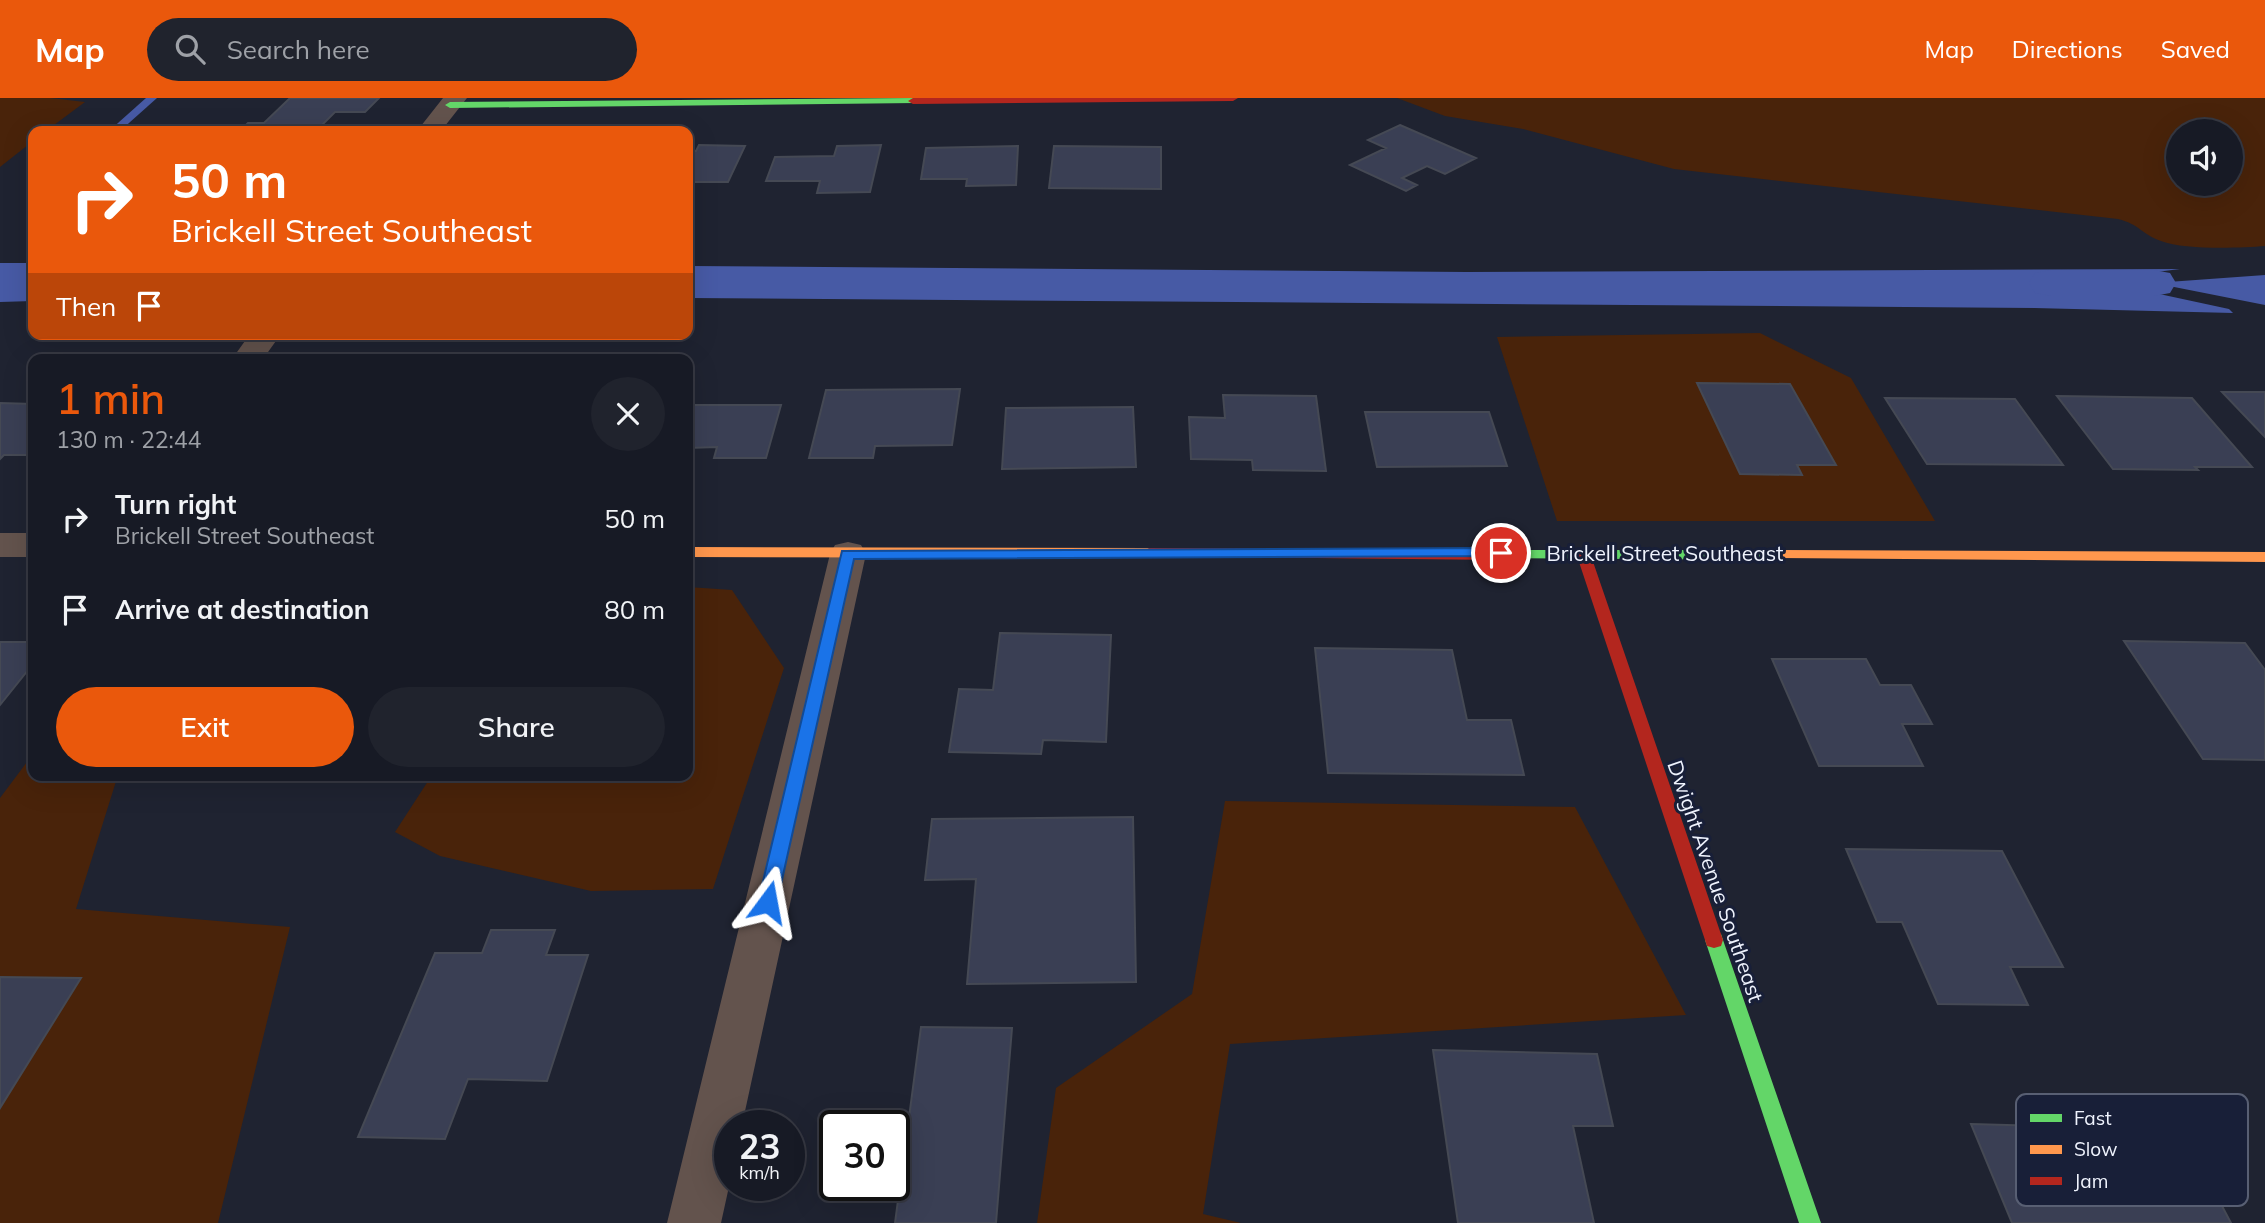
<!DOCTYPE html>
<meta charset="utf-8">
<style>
body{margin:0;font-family:Mulish,sans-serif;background:#20232d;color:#f1f3f6;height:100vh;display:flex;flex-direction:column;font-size:26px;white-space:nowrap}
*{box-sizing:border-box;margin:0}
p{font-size:23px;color:#9ea1a7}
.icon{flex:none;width:38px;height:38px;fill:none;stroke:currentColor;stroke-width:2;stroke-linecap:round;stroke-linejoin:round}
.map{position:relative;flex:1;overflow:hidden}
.sheet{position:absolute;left:28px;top:256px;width:665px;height:427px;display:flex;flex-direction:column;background:#171a25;border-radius:14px;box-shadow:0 7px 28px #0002,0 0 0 2px #363842}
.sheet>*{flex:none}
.hud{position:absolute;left:28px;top:28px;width:665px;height:214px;border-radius:14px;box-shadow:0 7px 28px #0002,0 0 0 2px #363842;background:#ea580c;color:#fff;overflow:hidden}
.fabs{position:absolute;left:2166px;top:21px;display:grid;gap:14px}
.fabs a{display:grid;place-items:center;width:77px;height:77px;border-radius:50%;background:#171a25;box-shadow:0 7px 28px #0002,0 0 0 2px #363842;font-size:35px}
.speed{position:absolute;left:714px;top:1012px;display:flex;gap:14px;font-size:35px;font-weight:700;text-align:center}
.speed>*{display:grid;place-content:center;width:91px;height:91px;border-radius:50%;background:#171a25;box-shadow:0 7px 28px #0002,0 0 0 2px #363842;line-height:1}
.speed small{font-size:18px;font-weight:400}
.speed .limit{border:4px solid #111;border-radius:10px;background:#fff;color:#111}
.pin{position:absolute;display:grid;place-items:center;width:60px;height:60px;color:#fff;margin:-30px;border:4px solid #fff;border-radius:50%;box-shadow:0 2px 7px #0007}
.me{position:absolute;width:77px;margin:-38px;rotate:13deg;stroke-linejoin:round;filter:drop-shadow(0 0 5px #0008)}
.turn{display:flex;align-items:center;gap:24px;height:147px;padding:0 28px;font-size:32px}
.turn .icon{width:91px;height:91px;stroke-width:2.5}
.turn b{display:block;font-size:49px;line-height:60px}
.then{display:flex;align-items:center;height:66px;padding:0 28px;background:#0003;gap:14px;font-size:26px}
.round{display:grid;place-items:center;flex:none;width:74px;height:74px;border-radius:37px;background:#20232d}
.summary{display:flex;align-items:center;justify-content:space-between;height:119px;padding:0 28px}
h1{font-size:42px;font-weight:600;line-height:52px;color:#ea580c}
.action{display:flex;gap:14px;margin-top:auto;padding:14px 28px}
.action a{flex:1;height:80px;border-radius:42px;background:#ea580c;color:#fff;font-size:28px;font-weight:600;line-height:80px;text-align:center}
.action a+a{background:#20232d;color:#f1f3f6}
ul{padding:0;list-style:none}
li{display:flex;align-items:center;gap:21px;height:91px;padding:0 28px}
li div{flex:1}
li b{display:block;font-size:26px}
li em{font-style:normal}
header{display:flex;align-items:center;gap:42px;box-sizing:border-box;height:98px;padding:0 35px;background:#ea580c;color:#fff}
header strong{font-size:33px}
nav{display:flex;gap:38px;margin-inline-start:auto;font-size:24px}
.search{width:490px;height:63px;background:#20232d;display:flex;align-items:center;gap:18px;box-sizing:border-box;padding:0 24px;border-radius:38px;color:#9ea1a7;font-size:26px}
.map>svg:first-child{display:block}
.green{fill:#49230a;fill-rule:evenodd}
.water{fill:#475aa5}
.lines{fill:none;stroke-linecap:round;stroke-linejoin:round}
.stream{fill:#475aa5;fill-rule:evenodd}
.canal{fill:#475aa5;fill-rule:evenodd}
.building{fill:#3a3f54;stroke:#454954;stroke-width:2}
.street{fill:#63534d;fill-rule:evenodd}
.fast{fill:#63d668;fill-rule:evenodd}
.slow{fill:#ff974d;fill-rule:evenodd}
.jam{fill:#b3261e;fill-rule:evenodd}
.route{fill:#1a73e8;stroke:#114b97;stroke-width:2}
.labels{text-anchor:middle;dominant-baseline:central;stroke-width:6;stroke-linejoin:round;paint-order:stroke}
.street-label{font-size:21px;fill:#eff3fd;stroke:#181f38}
.key{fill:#181f38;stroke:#585f73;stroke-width:2}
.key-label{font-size:19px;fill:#eff3fd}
</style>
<header>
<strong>Map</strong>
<div class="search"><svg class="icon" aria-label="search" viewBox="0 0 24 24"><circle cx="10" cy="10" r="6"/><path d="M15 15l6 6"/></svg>Search here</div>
<nav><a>Map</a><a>Directions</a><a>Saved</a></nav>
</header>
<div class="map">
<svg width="2265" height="1125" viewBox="0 0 2265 1125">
<rect width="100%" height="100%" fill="#1f2331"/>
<path class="green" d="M0 0H50L85 4 46 33H33V43L0 69Z
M1397 0H2265V148C2239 150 2184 152 2161 143 2143 137 2139 126 2118 121L1674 71 1523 31 1445 18ZM2231 33V86H2179V33Z
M1760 235 1851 280 1935 423H1557L1497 239Z
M688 489 732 492 784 570 713 791 591 793 440 758 395 734 432 677H688Z
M33 656V677H118L76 811 290 829 218 1125H0V700Z
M1225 703 1575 709 1686 917 1230 946 1203 1116 1241 1125H1037L1056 990 1192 896Z"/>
<path class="water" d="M0 165H33V203L0 204Z
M688 168 1467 174 2180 171 2133 177 2134 183 2150 194 2229 211 2233 215 2034 210 688 200Z
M2265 177V207L2154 185Z"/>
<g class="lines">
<path class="stream" d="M146 0H157L120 33H109Z"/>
<path class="canal" d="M2051 172H2154L2170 175 2176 185 2170 195 2154 198H2051L2035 195 2029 185 2035 175Z"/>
</g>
<path class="building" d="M290 0H379L365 14H335L316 33H240L248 25H264Z
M1400 27 1476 60 1445 76 1427 68 1402 80 1417 87 1406 93 1350 67 1386 50 1368 42Z
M699 47 745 48 728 84H688V53H696Z
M881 47 870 94 817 95 820 83H766L775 59 834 58 837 48Z
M1018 48 1016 87 966 88 967 81H921L926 50Z
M1054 48 1161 49V91L1049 90Z
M1697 285 1790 286 1836 367H1797L1802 377 1740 376Z
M960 291 952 347 875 348 873 360H809L826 292Z
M2222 294H2265V339Z
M1223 297 1316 298 1326 373 1253 372 1252 362 1191 361 1189 319 1225 320Z
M2057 298 2192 300 2252 369H2195L2198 372 2113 371Z
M1885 300 2015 301 2063 367 1927 366Z
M0 305 33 306V357H4L0 361Z
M688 307H781L766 360H714L717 349 688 350Z
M1133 309 1136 369 1002 371 1006 310Z
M1365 314H1489L1507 368 1377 369Z
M1000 535 1111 537 1106 644 1043 642 1041 656 949 654 959 591 993 592Z
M2124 543 2245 545 2265 572V662L2203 661Z
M0 544H33V566L0 607Z
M1315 550 1452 552 1467 622H1511L1524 677 1328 675Z
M1772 561H1866L1880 587H1911L1932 626H1902L1923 668H1819Z
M1133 719 1136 884 967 886 976 781 925 782 932 721Z
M1846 751 2002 753 2063 869H2010L2028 907 1938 906 1902 824H1877Z
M491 832H555L546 857H588L547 983 468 981 445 1041 358 1039 435 855H482Z
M0 879 81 880 0 1010Z
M921 929 1012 930 996 1125H895Z
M1433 952 1597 956 1613 1028H1573L1594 1125H1458Z
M1971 1026 2182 1032 2231 1125H2012Z"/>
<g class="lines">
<path class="street" d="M443 0H467L441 33H417Z
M250 236H281L263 261H232Z
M0 435H33V459H0Z
M848 444 861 447 866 456 742 1027H730V1084L721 1125H667L830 456 835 447Z"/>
<path class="fast" d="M913 0 918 3 916 5 450 10 445 7 450 4Z
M1501 452H1780L1787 457 1780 462 1496 460 1494 457Z
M1714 834 1721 836 1723 842 1821 1125H1799L1705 842 1707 836Z"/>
<path class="slow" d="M688 449 1149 450 1156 455 1149 460 688 459Z
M1780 452 2265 454V464L1775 460 1773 457Z"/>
<path class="jam" d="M1238 0 1233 3 913 6 908 3 913 0Z
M1149 450 1501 452 1508 457 1501 462 1144 458 1142 455Z
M1583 450 1590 455 1723 842 1721 848 1714 850 1707 848 1576 455Z"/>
</g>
<path class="route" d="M1501 450 1508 455 1506 458 854 461 777 804 774 809 768 812 761 809 758 804 842 453Z"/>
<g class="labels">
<g class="street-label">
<text x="1665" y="455">Brickell Street Southeast</text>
<text transform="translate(1716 783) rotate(71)">Dwight Avenue Southeast</text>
</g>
</g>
<rect x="2016" y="996" width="232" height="112" rx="10" class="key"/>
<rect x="2030" y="1016" width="32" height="8" fill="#63d668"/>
<rect x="2030" y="1047" width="32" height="9" fill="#ff974d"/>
<rect x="2030" y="1079" width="32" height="8" fill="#b3261e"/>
<g class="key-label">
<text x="2074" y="1027">Fast</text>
<text x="2074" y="1058">Slow</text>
<text x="2074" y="1090">Jam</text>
</g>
</svg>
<div class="fabs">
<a><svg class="icon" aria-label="sound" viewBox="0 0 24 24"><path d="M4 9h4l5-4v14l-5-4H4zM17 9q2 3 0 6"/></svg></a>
</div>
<div class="speed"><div>23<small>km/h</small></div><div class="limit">30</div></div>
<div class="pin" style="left:1501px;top:455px;background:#d93025"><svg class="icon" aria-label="arrive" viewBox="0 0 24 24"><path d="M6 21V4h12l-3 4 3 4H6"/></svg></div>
<svg class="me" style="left:768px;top:804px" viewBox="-20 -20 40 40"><path d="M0-17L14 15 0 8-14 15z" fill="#1a73e8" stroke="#fff" stroke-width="4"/></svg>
<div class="hud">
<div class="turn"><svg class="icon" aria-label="right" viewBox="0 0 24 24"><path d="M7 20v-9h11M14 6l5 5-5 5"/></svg><div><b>50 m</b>Brickell Street Southeast</div></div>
<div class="then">Then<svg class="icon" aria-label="arrive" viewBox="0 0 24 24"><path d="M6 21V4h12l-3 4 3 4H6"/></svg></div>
</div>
<section class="sheet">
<div class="summary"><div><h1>1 min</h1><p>130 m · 22:44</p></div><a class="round"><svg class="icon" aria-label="close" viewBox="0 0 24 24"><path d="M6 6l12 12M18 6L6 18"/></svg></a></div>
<ul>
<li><svg class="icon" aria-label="right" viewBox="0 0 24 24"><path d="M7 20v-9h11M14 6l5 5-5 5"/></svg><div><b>Turn right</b><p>Brickell Street Southeast</p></div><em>50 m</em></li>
<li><svg class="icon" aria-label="arrive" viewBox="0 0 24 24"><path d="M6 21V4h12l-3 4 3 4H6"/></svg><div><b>Arrive at destination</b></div><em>80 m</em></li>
</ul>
<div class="action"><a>Exit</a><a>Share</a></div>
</section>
</div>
